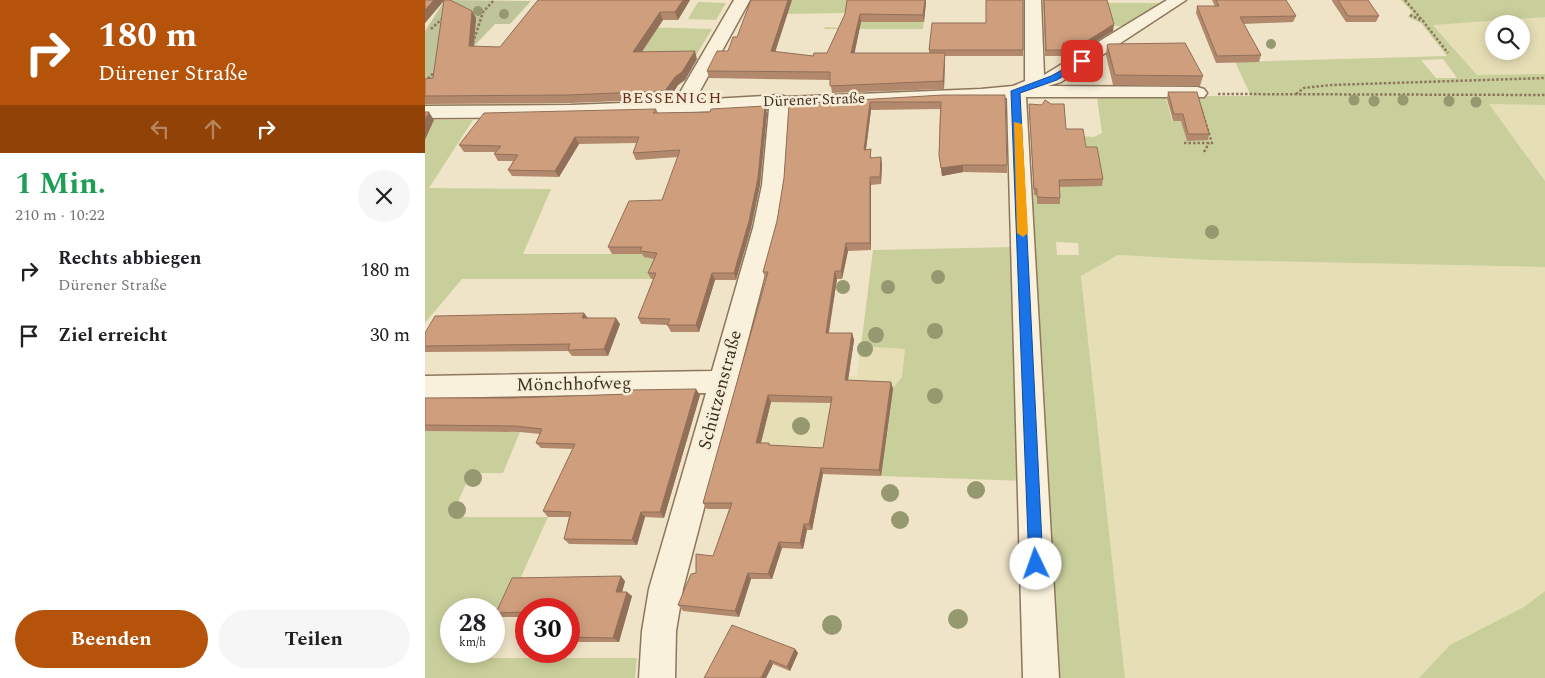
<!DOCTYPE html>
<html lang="de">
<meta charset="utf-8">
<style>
body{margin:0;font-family:Spectral,serif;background:#f6f6f6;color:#202124;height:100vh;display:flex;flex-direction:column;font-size:19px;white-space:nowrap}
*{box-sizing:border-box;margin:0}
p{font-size:16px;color:#757577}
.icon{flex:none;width:28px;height:28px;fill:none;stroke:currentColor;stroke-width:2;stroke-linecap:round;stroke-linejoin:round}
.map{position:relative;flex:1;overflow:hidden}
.drawer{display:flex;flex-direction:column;background:#fff;width:425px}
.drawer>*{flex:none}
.banner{background:#b45309;color:#fff;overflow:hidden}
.fabs{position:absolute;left:1060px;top:15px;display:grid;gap:10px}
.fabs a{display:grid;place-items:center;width:45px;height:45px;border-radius:50%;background:#fff;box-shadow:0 2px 12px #0003;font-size:25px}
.speed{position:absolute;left:15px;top:598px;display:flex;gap:10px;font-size:25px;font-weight:700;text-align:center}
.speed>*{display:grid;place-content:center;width:65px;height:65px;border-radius:50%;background:#fff;box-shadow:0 2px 12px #0003;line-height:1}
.speed small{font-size:12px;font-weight:400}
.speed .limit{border:8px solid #d22;background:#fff;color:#111}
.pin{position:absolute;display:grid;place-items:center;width:42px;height:42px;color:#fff;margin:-21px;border-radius:10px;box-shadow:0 2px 8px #0006}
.me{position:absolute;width:55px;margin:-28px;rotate:357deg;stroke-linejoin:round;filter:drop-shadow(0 0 4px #0008)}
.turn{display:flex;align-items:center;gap:18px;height:105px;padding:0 15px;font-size:22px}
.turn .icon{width:65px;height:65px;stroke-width:2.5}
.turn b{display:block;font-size:35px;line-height:42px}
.lanes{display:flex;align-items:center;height:48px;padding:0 15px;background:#0003;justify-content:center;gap:25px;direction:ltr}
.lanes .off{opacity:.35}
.round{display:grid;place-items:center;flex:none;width:52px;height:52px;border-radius:26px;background:#f6f6f6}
.summary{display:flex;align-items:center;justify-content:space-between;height:85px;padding:0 15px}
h1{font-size:30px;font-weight:700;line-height:38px;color:#1e9e55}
.action{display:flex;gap:10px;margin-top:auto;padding:10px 15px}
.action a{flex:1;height:58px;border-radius:30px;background:#b45309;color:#fff;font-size:20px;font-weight:700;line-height:58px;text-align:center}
.action a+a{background:#f6f6f6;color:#202124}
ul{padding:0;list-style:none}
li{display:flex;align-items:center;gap:15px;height:65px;padding:0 15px}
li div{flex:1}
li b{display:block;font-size:19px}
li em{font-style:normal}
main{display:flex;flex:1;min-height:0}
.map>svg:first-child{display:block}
.farmland{fill:#e6deb5;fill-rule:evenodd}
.green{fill:#c9cf9b;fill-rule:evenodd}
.cemetery{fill:#bfc49a}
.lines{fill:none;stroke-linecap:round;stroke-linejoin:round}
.minor-casing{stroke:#8d765c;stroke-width:3}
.path{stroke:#8d765c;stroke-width:2.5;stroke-dasharray:2.5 2;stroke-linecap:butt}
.minor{fill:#faf1dc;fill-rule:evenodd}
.tree{fill:#96986f}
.wall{fill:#b2896c;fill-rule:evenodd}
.shaded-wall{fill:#916f58}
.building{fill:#cf9f7d;stroke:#916f58;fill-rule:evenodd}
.route{fill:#1a73e8;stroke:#114b97}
.slow{fill:#f59e0b}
.labels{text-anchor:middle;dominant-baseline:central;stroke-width:5;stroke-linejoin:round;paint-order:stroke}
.far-street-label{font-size:15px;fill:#3d2e20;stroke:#f7eed8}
.far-quarter-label{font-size:16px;letter-spacing:1px;fill:#6b2e1e;stroke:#f7eed8}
.street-label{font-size:18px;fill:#3d2e20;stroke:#f7eed8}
</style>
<main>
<section class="drawer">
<div class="banner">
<div class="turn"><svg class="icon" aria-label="right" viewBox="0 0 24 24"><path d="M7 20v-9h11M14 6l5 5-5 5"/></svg><div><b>180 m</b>Dürener Straße</div></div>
<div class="lanes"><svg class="icon off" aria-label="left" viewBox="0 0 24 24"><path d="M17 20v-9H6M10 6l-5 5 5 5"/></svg><svg class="icon off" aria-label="ahead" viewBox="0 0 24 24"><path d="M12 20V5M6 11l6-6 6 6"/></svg><svg class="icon" aria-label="right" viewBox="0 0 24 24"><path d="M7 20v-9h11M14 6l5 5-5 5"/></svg></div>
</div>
<div class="summary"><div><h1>1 Min.</h1><p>210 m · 10:22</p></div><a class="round"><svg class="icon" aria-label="close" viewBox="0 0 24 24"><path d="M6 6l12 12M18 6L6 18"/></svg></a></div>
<ul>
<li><svg class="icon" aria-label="right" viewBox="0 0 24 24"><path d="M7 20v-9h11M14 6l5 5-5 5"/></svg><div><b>Rechts abbiegen</b><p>Dürener Straße</p></div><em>180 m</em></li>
<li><svg class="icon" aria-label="arrive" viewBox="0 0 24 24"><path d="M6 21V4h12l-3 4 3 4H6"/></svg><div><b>Ziel erreicht</b></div><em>30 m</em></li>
</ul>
<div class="action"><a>Beenden</a><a>Teilen</a></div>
</section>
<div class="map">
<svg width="1120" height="678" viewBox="0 0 1120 678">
<rect width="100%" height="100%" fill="#f0e4c8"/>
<path class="farmland" d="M1120 17V74L1052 75 1008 24ZM1069 24H1096V51H1069Z
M1064 104 1120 105V181Z
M693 255 784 260 1120 267V591L1099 607 1001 670 994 678H700L656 276Z
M436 346 480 349 477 377 467 389 456 476 293 472 319 376H432Z"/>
<path class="green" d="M331 0H426L423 13 360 14Z
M976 0H1120V17L1008 25 1052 75 1120 74V105L1064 104 1120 181V267L784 260 693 255 656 276 700 678H604L597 481 456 476 467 389 477 377 480 349 436 346 448 250 587 247 586 196 608 195 607 164 660 154 657 136 669 137 677 133 672 98H741L747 121H756L762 140 773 96H826L810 62 1022 56 996 23 983 17 987 12ZM1018 59 1032 78H1011L996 60ZM631 242 653 243 654 255H632Z
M273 2 301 3 291 20 263 19Z
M620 3H736L700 26H620Z
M499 18 498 29H399L400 27 418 28 437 19Z
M217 27 287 29 269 59 202 57Z
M9 120H48L4 188 126 189 98 254H231L235 260 226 279H37L0 323V140Z
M0 431 95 432 78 473H46L26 517H123L69 637V609H26V651H62L60 658H212L210 678H0Z
M1120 591V678H994L1025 645 1099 607Z"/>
<path class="cemetery" d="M20 0 106 1 85 24H70L0 98V31Z"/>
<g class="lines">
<defs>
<path id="minor" d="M309 0H325L270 100 355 95 361 97 556 89 588 86 600 81V0H616L619 75 742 0H761L636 82 623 86 772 87 779 89 782 93 779 97H601L634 678H598L582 98 364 108 359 185 352 228 258 589 251 631 250 678H214L217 631 224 589 281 393 0 398V376L287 371 328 228 337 185 344 109 146 117 0 118V106L146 105 250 101Z"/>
</defs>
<use href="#minor" class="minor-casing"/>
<path class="path" d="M980 0 997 20
M985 15 998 21 1023 53
M6 29 18 18
M48 43 58 12 69 0
M0 82 11 70
M793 94 1120 95
M871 94 879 88 906 85 1120 78
M759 143H787L776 108
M779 152 784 143"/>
<use href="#minor" class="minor"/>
</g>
<g class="tree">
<circle cx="53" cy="11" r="5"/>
<circle cx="79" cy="14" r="5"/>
<circle cx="846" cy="44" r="5"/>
<circle cx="929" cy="100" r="5.5"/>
<circle cx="978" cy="100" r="5.5"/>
<circle cx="949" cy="101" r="5.5"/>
<circle cx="1024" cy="101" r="5.5"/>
<circle cx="1051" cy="102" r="5.5"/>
<circle cx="787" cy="232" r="7"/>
<circle cx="513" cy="277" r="7"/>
<circle cx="418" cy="287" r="7"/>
<circle cx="463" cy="287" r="7"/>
<circle cx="510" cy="331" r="8"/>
<circle cx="451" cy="335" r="8"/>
<circle cx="440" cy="349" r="8"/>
<circle cx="510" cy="396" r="8"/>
<circle cx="376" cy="426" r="9"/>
<circle cx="48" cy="478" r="9"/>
<circle cx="551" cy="490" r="9"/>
<circle cx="465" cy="493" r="9"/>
<circle cx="32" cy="510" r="9"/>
<circle cx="475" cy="520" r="9"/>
<circle cx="533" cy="619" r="10"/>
<circle cx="407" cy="625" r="10"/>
</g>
<path class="wall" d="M0 0H25L47 11 51 18 49 46 75 47 113 0H265L253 20H238L217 52 272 59 260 80 253 85 244 99 146 103 0 104V79L8 78 19 1 0 23Z
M598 0V56H520L519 89 407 93 405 80 284 78 282 71 303 51 350 52 388 56 402 53 420 14 501 2 499 22H436L429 53H504V50L561 23Z
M618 0H682L688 31 658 49H638V56H620Z
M787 0H861L871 16 868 22 818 24 836 55 834 62 791 63 771 13 772 6H790Z
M907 0H943L954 16 951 22H921L907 1Z
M682 45 778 76 775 86 688 85 681 55Z
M743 92 784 134 783 140 762 141 756 121H748L742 99Z
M518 95 582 165V173L538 172 517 176 514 155 515 109 446 110 441 149 447 158 456 157 457 165 456 184 446 185V250L423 251 417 279H412L404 333H427L429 340 423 380 466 382 468 389 456 476 398 474 387 530H382L378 549 357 548 347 579H326L314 617 258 611 253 605 271 573 288 556 304 509H282L278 503 341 280 338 272 352 221 359 178 364 104ZM346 402 406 403 398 448 345 445 336 443Z
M604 104 641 129 678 179 677 186 634 187 635 198V204H612V195H609L604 110Z
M231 109 233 113H342L335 185 326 228 311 280H290L274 332H246L242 325 216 324 213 318 228 279H226L223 273 229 259 219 257 217 254H187L183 247 237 200 253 157 211 160 208 153 211 143 154 144 134 177 87 176 83 170 88 161H73L69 154 70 152H39L34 145Z
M159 313 163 318 195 324 183 356H147L143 351 0 352V333Z
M275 395 239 518 220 517 212 545 144 544 139 539 144 517H123L118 511 148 449 116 448 111 443 115 434 95 432 0 431V398H87Z
M200 581 197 592 207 596 194 642H144V609H101V617H77L71 613Z
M370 649 373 653 365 671 348 664 341 678H279Z"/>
<path class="shaded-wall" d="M9 0H19L0 23V10Z
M258 0H265L253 20 250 12Z
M363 0H367L348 59 346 51Z
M500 0H501V2L499 22 498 15Z
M47 11 51 18 48 54 44 46Z
M235 12 238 20 211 60 208 52Z
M435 14 436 22 428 61 426 53Z
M689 24 688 31 658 49 659 43Z
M270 51 272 59 260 80 253 85 244 99 240 91 250 77Z
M520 53V61L519 89 518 81Z
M445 102 446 110 440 157 439 150Z
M340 106 342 113 335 185 326 228 311 280 309 273Z
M4 112 9 120 0 140V120Z
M150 137 154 144 134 177 130 171Z
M456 157 457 165 456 184 455 177Z
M538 165V172L517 176 516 168Z
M445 177 446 185V250L445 243Z
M421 243 423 251 417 279 416 271Z
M410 271 412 279 402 340 401 333Z
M287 273 290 280 274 332 271 325Z
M159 313 163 319 157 318Z
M191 318 195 324 183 356 179 349Z
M427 333 429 340 422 387 420 380Z
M466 382 468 389 456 476 454 470Z
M271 389 275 395 239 518 235 512Z
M343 395 346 402 334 450 331 443Z
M396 468 398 474 387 530 384 524Z
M216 512 220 517 212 545 207 540Z
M379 524 382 530 378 549 375 543Z
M354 542 357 548 347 579 343 574Z
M323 573 326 579 314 617 310 611Z
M196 576 200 581 196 596 191 592Z
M202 592 207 596 194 642 188 638Z
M370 649 373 653 365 671 362 667Z
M345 660 348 664 341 678H336Z"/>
<path class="building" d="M0 0H9L0 10Z
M19 0H25L47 11 44 46 75 47 113 0H258L250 12H235L208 52 270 51 257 72 250 77 240 91 142 95 0 96V79L8 78Z
M326 0H363L346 51 388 56 389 53H402L420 14 422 0H500L498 15 435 14 426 53H520L518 81 405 86V72L282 71 292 51H303L308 37H312Z
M561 0H598V50H504L507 23H561Z
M619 0H682L689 24 659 43H638V50H621Z
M791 0H861L871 16 815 17 836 55 792 56 772 6H794Z
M913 0H943L954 16H923Z
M760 43 778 76 690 75 682 45 684 44Z
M743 92H772L784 134H763L758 114H749Z
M518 95H580L582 165H538L516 168 514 155 516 102H445L439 150 446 149 445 158 456 157 455 177H445V243H421L416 271H410L401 333H427L420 380 466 382 454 470 396 468 384 524H379L375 543 354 542 343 574 323 573 310 611 253 605 266 574 271 573V554L288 556 307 503H278L343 272H338L352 221 359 178 364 104ZM343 395 407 397 398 448 344 445V443H331Z
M620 100 626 104H639L641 129H658L661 147H672L678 179 634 180 635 198 612 197V189H609L604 104 617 105Z
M340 106 333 178 324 221 309 273H287L271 325H242L245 319 213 318 231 273H223L232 253 215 251 217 247H183L204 201 237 200 255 150 208 153 214 137H150L130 171 83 170 93 155 69 154 76 146 34 145 59 113 231 109 228 113 285 112 286 109Z
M0 112H4L0 120Z
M159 313 157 318H191L179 349 143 350 145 344 0 346V333L10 316Z
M271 389 235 512H216L207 540 139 539 146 512 118 511 150 444 111 443 117 429 90 426 0 425V398H87L204 394 206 390Z
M196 576 191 592H202L188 638 144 637V609H101V612L71 613 87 578Z
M307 625 370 649 362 667 345 660 336 678H279Z"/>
<path class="route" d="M657 59 661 61 660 63 632 80 595 93 618 564 616 568 611 570 606 568 604 564 586 91 626 76Z"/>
<path class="slow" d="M589 122 597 124 603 233 598 237 592 233Z"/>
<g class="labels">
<g class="far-street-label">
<text transform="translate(389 100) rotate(-2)">Dürener Straße</text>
</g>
<g class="far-quarter-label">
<text x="247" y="98">BESSENICH</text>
</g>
<g class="street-label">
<text transform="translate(149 384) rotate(-1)">Mönchhofweg</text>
<text transform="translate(295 390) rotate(-75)">Schützenstraße</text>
</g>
</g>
</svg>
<div class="fabs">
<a><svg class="icon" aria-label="search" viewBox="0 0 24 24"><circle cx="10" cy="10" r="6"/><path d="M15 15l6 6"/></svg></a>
</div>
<div class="speed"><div>28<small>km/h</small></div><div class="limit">30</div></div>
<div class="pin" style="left:657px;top:61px;background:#d93025"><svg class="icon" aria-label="arrive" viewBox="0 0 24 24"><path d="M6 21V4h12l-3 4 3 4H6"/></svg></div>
<svg class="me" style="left:611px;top:564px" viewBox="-20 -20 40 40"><circle r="19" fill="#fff"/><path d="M0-13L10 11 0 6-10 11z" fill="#1a73e8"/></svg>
</div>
</main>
